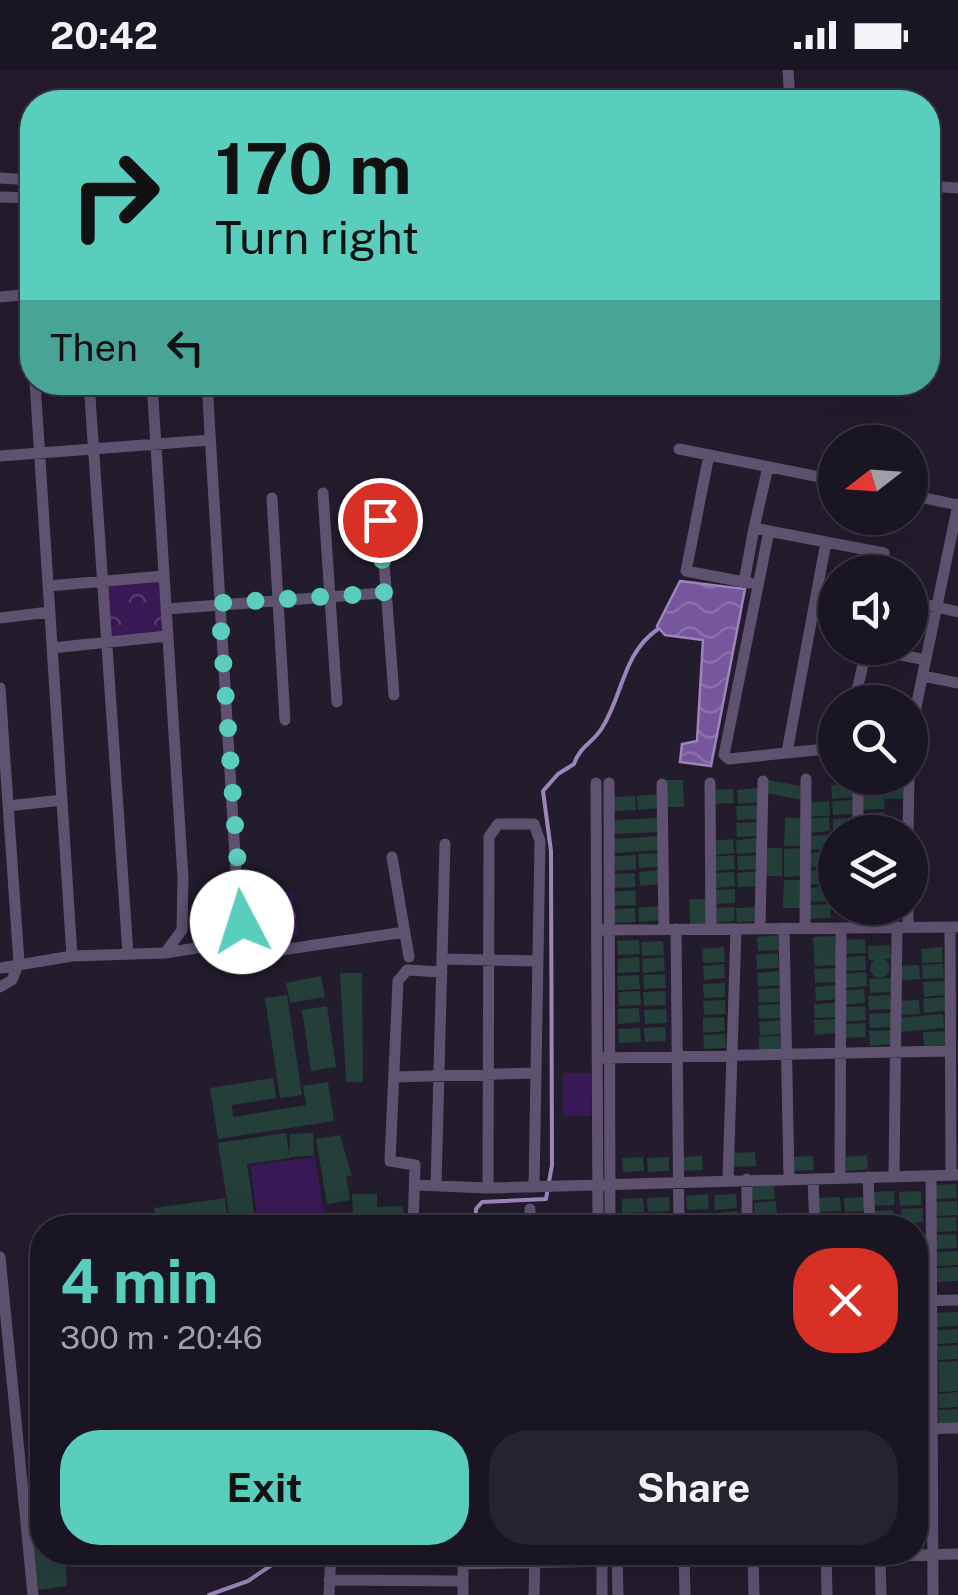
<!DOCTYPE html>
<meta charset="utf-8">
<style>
body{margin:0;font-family:"Public Sans",sans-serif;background:#27222f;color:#f1f3f6;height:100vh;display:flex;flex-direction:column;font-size:38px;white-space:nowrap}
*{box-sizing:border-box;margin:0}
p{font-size:32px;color:#9f9fa5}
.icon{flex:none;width:55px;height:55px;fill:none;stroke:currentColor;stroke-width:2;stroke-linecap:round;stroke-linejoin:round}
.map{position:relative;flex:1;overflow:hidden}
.side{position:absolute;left:30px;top:1145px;width:898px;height:350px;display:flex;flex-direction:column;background:#1a1522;border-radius:40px;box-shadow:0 10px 40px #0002,0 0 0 2px #383440}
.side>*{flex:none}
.banner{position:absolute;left:20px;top:20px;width:920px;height:305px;border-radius:40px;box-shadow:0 10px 40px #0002,0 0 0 2px #383440;background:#5acebd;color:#111;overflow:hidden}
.needle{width:65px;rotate:253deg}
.fabs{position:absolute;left:818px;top:355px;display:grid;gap:20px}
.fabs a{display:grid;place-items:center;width:110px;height:110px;border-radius:50%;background:#1a1522;box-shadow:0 10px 40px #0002,0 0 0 2px #383440;font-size:50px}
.pin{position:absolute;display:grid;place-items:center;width:85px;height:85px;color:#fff;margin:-42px;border:5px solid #fff;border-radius:50%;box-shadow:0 2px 10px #0007}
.me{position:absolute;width:110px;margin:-55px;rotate:355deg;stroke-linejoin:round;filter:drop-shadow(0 0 8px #0008)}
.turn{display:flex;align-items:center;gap:35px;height:210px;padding:0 30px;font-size:45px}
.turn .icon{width:130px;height:130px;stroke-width:2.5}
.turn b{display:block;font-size:70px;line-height:85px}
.then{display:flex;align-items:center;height:95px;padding:0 30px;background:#0003;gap:20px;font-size:38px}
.round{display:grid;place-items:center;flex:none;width:105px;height:105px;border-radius:40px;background:#27222f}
.overview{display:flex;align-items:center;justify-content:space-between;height:170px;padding:0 30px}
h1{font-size:60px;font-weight:700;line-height:75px;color:#5acebd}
.action{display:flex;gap:20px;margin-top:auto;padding:20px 30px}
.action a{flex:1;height:115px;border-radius:40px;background:#5acebd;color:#111;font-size:40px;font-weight:700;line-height:115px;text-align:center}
.action a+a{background:#27222f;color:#f1f3f6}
.status{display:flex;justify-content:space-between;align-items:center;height:70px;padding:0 50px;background:#1a1522;direction:ltr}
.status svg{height:28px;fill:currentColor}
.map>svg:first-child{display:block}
.forest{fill:url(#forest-crowns)}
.pitch{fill:#381855}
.water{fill:url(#water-waves);stroke:#9d85ba;stroke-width:2.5}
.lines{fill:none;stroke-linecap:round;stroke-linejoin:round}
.stream{stroke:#9d85ba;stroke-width:4}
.building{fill:#243e3a}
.minor{stroke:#5f5270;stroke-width:11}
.route{stroke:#5acebd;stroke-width:18;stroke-dasharray:0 32.4}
</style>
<div class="status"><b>20:42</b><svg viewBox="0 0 49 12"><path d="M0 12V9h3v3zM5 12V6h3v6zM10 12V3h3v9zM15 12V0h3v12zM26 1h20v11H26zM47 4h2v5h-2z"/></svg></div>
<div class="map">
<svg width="958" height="1525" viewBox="0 0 958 1525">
<defs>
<pattern id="forest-crowns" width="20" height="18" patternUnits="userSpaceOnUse" patternTransform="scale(2.5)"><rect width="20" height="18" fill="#381855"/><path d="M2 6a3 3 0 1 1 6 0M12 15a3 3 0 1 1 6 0" fill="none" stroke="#563a6e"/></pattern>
<pattern id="water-waves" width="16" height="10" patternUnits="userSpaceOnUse" patternTransform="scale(2.5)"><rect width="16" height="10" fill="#76569c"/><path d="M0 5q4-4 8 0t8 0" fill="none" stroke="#8a6fab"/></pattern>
</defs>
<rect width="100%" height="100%" fill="#231c2d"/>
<path class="forest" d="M164 506 167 566 107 572 103 511Z
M293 821 299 865 258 871 254 827Z"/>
<path class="pitch" d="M563 1003H591V1046H563Z
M315 1087 324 1144 258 1155 250 1095Z"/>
<path class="water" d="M680 511 745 519 711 696 680 692 682 674 697 671 703 570 665 565 657 556Z"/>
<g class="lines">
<path class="stream" d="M475 1158 476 1139 482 1132 546 1129 552 1095 551 781 543 721 558 704 574 694C580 676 592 674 602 658 624 623 622 584 658 559
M209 1525 248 1511 291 1482"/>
</g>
<path class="building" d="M884 709 885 716 903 715V729H885V723L863 724 862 710Z
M666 710H683L684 737H666Z
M766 710 802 716V730L766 723Z
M853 713 854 727 832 729 831 715Z
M758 718 759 732 738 734 737 720Z
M733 719 734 733 712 734V720Z
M659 724 660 738 638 740 637 726Z
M884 725 885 739 863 740 862 726Z
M635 726 636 740 614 741 613 727Z
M854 730 855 744 833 745 832 731Z
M829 731 830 746 808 747 807 733Z
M758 735 759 749 737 750 736 736Z
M884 742 885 756 863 758 862 744Z
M829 747 830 761 808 763 807 749Z
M658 748V762L614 764 613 750Z
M785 748H803L802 776H784Z
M854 748 855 762H833V749Z
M758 752 759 766 737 767 736 753Z
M829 765 830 779 808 780 807 766Z
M658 766 659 780 615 783 614 769Z
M758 768 759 782 737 784 736 770Z
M733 769 734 783 712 785 711 771Z
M764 778H782V806H764Z
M801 778 802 806 784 807V779Z
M830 782V796L809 797 808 783Z
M660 783 661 797 639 798 638 784Z
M636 785V799L615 801 614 786Z
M734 785 735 799 713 801 712 787Z
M759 785 760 799 738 800 737 786Z
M829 799 830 813 808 815V801Z
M661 800 662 814 640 816 639 802Z
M759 801 760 816 738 817 737 803Z
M734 802 735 816 713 818 712 803Z
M635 803V817L614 818 613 804Z
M784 810H801V838H783Z
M831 816 832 831 810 832 809 818Z
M735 819V833L714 834 713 820Z
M635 820 636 835 614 836 613 822Z
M689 829H706L707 857H690Z
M830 834 831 848 810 849 809 835Z
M660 836 661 850 639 852 638 838Z
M734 837 735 851 713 853 712 838Z
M758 837 759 851 737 852 736 838Z
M635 838 636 852 614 853 613 839Z
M778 865 779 880 758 881 757 867Z
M835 866 837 895 815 896 813 867Z
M865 869 866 883 844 884 843 870Z
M639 870 640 884 618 885 617 871Z
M663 871 664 885 642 886 641 872Z
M890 875 891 889 869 890 868 876Z
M724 877 725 892 703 893 702 879Z
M942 877 943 892 922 893 921 879Z
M778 883 779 898 757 899 756 885Z
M865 886 866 900 844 901 843 887Z
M639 887 640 902 618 903V889Z
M664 887 665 901 643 903 642 889Z
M870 898a10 10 0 1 1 20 0a10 10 0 1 1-20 0Z
M724 894 725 908 704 910 703 896Z
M943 894 944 908 923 909 922 895Z
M919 895 920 909 898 911 897 896Z
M836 898 837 912 815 913 814 899Z
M779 901 780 915 758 917 757 903Z
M866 902 867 916 845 918 844 904Z
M340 903H362L363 1012H346Z
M665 904 666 918 644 919 643 905Z
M639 905 640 919 618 920 617 906Z
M321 906 325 927 290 933 286 913Z
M891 908V922L870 923 869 909Z
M945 911 946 925 924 927 923 912Z
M725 913V927L704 928 703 914Z
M836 915 837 929 816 931 815 917Z
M780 918V932L759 933 758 919Z
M864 919 865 933 843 935 842 921Z
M640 921 641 935 619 936 618 922Z
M665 921 666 935 644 936 643 922Z
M287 925 302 1025 280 1028 265 928Z
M890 925 891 939 869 940 868 926Z
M945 927 946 941 924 943 923 929Z
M725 930 726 944 704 945 703 931Z
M919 930 920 944 898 945V931Z
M836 933 837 947 815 948 814 934Z
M780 934 781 948 759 949 758 935Z
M327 936 336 997 311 1001 302 940Z
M865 936 866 950 844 952 843 937Z
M639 938 640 952 618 954V939Z
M666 939 667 953 645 954 644 940Z
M891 943 892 957 870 958 869 944Z
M943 944 944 958 899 962 898 948Z
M724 947 725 961 703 963V948Z
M835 949 836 963 815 965 814 950Z
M781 950V964L760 966 759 952Z
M865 953 866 967 844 968 843 954Z
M665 957 666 971 645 972 644 958Z
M640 958 641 972 619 973 618 959Z
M891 960 892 974 870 976 869 961Z
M945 961 946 975 924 976 923 962Z
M725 964 726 978 704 979 703 965Z
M780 966 781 980 759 981V967Z
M273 1008 276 1028 232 1035 233 1047 306 1035 303 1016 328 1012 334 1051 218 1069 210 1018Z
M286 1063 290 1088 247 1094 255 1148 230 1151 218 1073Z
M313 1063 314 1086 290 1087V1064Z
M340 1065 352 1106H346L350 1130 327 1134 316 1069Z
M755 1082 756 1096 734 1097 733 1083Z
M867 1085 868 1099 846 1101V1087Z
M702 1086 703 1100 681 1101 680 1087Z
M813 1086 814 1100 792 1101 791 1087Z
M643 1087 644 1101 623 1102 622 1088Z
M669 1087V1101L648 1102 647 1088Z
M956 1114 957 1128 936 1129 935 1115Z
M774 1115 775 1129 753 1130 752 1116Z
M894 1121V1135L873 1136 872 1122Z
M921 1121 922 1135 900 1136 899 1122Z
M352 1124H377V1137L403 1136 405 1158H354Z
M708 1124 709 1139 687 1140 686 1126Z
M736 1124 737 1138 715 1140 714 1125Z
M669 1127 670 1141 648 1142 647 1128Z
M840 1127 841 1141 820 1142 819 1128Z
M866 1127V1141L845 1142 844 1128Z
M225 1128 228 1151 157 1158 154 1138Z
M643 1128 644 1142 622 1143V1129Z
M776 1131 777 1145 755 1147 754 1133Z
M957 1131 958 1145 936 1146 935 1132Z
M923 1138V1152L902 1153 901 1139Z
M893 1140 894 1154 872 1155 871 1141Z
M737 1141 738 1155 716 1157 715 1143Z
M708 1143 709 1157 687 1158 686 1144Z
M840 1144 841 1158H819V1145Z
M351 1145 352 1158H309L308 1150Z
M669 1145 670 1158H648V1146Z
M956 1147 957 1161 935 1162V1148Z
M956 1164 957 1178 935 1179 934 1165Z
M958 1181V1195L937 1196 936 1182Z
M958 1197V1211L937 1212 936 1198Z
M958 1242V1256L937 1257 936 1243Z
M958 1259V1273L937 1274 936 1260Z
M958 1275V1289L938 1290 937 1276Z
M958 1291V1321L939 1322 938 1292Z
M958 1322V1337L939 1338 938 1324Z
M958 1339V1353L939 1354 938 1340Z
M42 1444V1482H65L67 1516 38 1520 28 1448Z"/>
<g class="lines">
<path class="minor" d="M788 0 790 32
M0 108 32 110
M928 116 958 118
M0 127 32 128
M25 155 32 277
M0 227 32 224
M35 312 72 886
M89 312 128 884
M152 312 183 808 182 860 165 883
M679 379 835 410
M709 385 686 501 744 512
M0 386 210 370
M768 397 754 458 769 461 724 685 729 689 835 678
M378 414 394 625
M323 423 337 632
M910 425 958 435
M272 428 285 650
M769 461 826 472
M750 513 744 512 754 458
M48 516 164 506
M910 531 958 542
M166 539 383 523
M0 548 49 542
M52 578 167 566
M866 578 926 590
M923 606 958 613
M0 618 19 893 12 910 0 917
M854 632 867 578
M910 666 958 434
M787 682 826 472 884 483 881 502
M858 708V762
M596 713 598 1158
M609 713 610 1158
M710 713 711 859
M662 714 664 859
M8 736 62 730
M908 762 909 708
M392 787 409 887
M858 838V858
M908 857V838
M950 857 951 1105
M760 858 763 711
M784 858 789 1108
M805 858 806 709
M676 859 679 1158
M602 860 958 857
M240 871 260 883 405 862
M442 889 538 891
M0 898 72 886 165 883 240 871 207 312
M603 988 948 981
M394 1007 536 1003
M894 1106 897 857
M931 1106 933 1525
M840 1107 841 858
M868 1107 870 1158
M728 1109 736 859
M747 1109V1158
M813 1109 815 1158
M415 1115 488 1118 958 1105
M436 1116 445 774
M488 1118 489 767 498 754H534L540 771 534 1117
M530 1139V1158
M413 1158 415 1095 390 1091 398 911 407 900 442 902
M0 1187 33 1525
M915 1231 958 1230
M915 1359 958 1358
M463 1482V1525
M602 1482V1525
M617 1482 618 1525
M684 1482 685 1525
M753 1482 754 1525
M826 1482 827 1525
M880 1482 881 1525
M463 1494 958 1484
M329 1510 463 1511
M329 1525 331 1482
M534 1525 535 1482"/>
</g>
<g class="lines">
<path class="route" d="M242 852 219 533 384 523 380 450"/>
</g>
</svg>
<div class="fabs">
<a><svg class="needle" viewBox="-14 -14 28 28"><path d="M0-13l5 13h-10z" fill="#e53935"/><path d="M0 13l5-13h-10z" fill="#9f9fa5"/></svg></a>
<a><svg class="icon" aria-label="sound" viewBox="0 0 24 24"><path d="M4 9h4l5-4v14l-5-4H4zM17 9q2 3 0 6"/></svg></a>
<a><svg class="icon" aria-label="search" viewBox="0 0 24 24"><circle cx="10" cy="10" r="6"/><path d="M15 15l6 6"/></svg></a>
<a><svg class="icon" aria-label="layers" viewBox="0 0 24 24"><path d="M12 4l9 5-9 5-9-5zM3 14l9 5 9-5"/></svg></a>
</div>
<div class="pin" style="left:380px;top:450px;background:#d93025"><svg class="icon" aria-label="arrive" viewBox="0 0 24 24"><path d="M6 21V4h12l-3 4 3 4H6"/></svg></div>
<svg class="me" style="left:242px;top:852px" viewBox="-20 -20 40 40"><circle r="19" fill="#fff"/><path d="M0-13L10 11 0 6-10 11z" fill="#5acebd"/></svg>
<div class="banner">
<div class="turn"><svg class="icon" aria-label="right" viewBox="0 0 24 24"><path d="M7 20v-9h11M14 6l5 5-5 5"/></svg><div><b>170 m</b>Turn right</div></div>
<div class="then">Then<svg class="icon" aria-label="left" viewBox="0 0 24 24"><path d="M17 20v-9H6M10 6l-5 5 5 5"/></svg></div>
</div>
<section class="side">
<div class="overview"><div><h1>4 min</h1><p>300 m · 20:46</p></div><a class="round" style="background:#d93025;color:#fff"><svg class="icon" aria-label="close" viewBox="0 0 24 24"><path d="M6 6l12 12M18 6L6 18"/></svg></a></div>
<div class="action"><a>Exit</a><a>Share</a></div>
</section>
</div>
